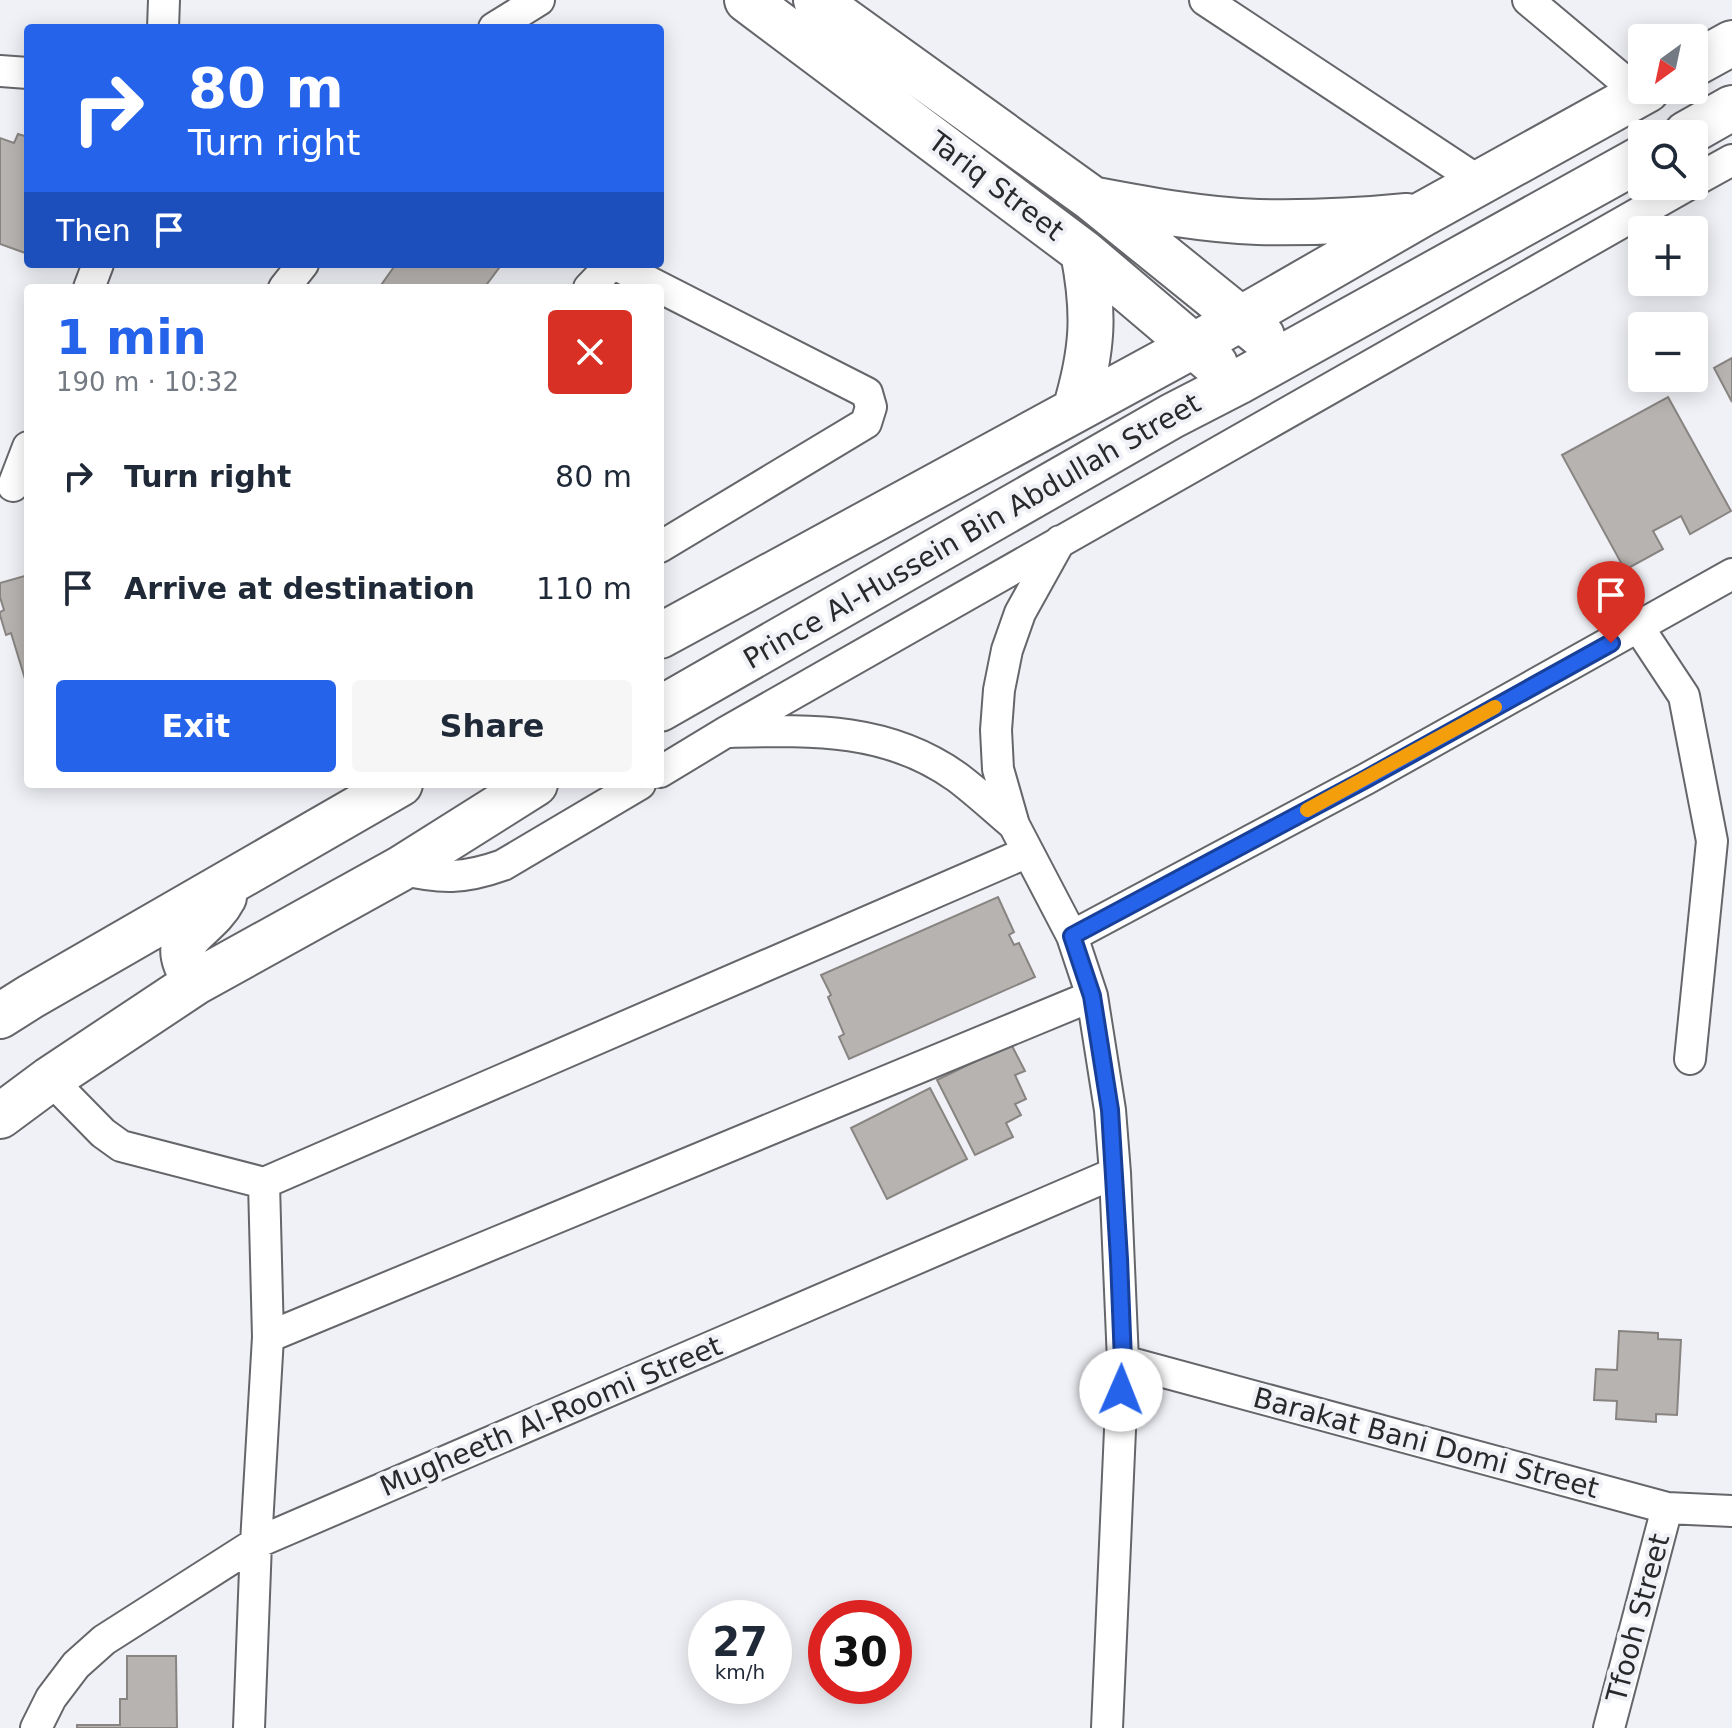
<!DOCTYPE html>
<meta charset="utf-8">
<style>
body{margin:0;font-family:"DejaVu Sans",sans-serif;background:#f6f6f7;color:#1f2937;height:100vh;display:flex;flex-direction:column;font-size:30px;white-space:nowrap}
*{box-sizing:border-box;margin:0}
p{font-size:26px;color:#747a83}
.icon{flex:none;width:44px;height:44px;fill:none;stroke:currentColor;stroke-width:2;stroke-linecap:round;stroke-linejoin:round}
.map{position:relative;flex:1;overflow:hidden}
.panel{position:absolute;left:24px;top:284px;width:640px;height:504px;display:flex;flex-direction:column;background:#fff;border-radius:8px;box-shadow:0 4px 20px #0003}
.panel>*{flex:none}
.hud{position:absolute;left:24px;top:24px;width:640px;height:244px;border-radius:8px;box-shadow:0 4px 20px #0003;background:#2563eb;color:#fff;overflow:hidden}
.needle{width:52px;rotate:213deg}
.buttons{position:absolute;left:1628px;top:24px;display:grid;gap:16px}
.buttons a{display:grid;place-items:center;width:80px;height:80px;border-radius:8px;background:#fff;box-shadow:0 4px 20px #0003;font-size:40px}
.speed{position:absolute;left:688px;top:1600px;display:flex;gap:16px;font-size:40px;font-weight:700;text-align:center}
.speed>*{display:grid;place-content:center;width:104px;height:104px;border-radius:50%;background:#fff;box-shadow:0 4px 20px #0003;line-height:1}
.speed small{font-size:20px;font-weight:400}
.speed .limit{border:12px solid #d22;background:#fff;color:#111}
.pin{position:absolute;display:grid;place-items:center;width:68px;height:68px;color:#fff;margin:-82px -34px;border-radius:50% 50% 50% 0;rotate:-45deg;box-shadow:0 0 8px #0007}
.pin .icon{rotate:45deg}
.me{position:absolute;width:88px;margin:-44px;rotate:1deg;stroke-linejoin:round;filter:drop-shadow(0 0 6px #0008)}
.turn{display:flex;align-items:center;gap:28px;height:168px;padding:0 32px;font-size:36px}
.turn .icon{width:104px;height:104px;stroke-width:2.5}
.turn b{display:block;font-size:56px;line-height:68px}
.then{display:flex;align-items:center;height:76px;padding:0 32px;background:#0003;gap:16px;font-size:30px}
.round{display:grid;place-items:center;flex:none;width:84px;height:84px;border-radius:8px;background:#f6f6f7}
.summary{display:flex;align-items:center;justify-content:space-between;height:136px;padding:0 32px}
h1{font-size:48px;font-weight:600;line-height:60px;color:#2563eb}
.primary-button{display:flex;gap:16px;margin-top:auto;padding:16px 32px}
.primary-button a{flex:1;height:92px;border-radius:8px;background:#2563eb;color:#fff;font-size:32px;font-weight:600;line-height:92px;text-align:center}
.primary-button a+a{background:#f6f6f7;color:#1f2937}
ul{padding:0;list-style:none}
li{display:flex;align-items:center;gap:24px;height:112px;padding:0 32px}
li div{flex:1}
li b{display:block;font-size:30px}
li em{font-style:normal}
.map>svg:first-child{display:block}
.building{fill:#b7b3b0;stroke:#888482;stroke-width:2}
.lines{fill:none;stroke-linecap:round;stroke-linejoin:round}
.street-casing{stroke:#65666a;stroke-width:34}
.secondary-casing{stroke:#65666a;stroke-width:48}
.street{stroke:#fff;stroke-width:30}
.secondary{stroke:#fff;stroke-width:44}
.route-casing{stroke:#184099;stroke-width:20}
.route{stroke:#2563eb;stroke-width:14}
.slow{stroke:#f59e0b;stroke-width:14}
.labels{text-anchor:middle;dominant-baseline:central;stroke-width:8;stroke-linejoin:round;paint-order:stroke}
.street-label{font-size:28px;fill:#28292a;stroke:#f0f1f6}
</style>
<div class="map">
<svg width="1732" height="1728" viewBox="0 0 1732 1728">
<rect width="100%" height="100%" fill="#f0f1f6"/>
<path class="building" d="M18 134 28 137V254L0 244V138L14 143Z
M396 264H502L484 288H379Z
M1732 358V402L1714 368Z
M1668 397 1731 511 1690 534 1681 516 1653 531 1663 549 1625 570 1562 455Z
M28 575V682H26L11 633 6 635 0 615V612L4 610 0 597V583Z
M998 897 1014 932 1009 935 1014 945 1019 943 1035 977 849 1059 839 1037 844 1034 828 997 831 995 821 975Z
M1011 1044 1025 1071 1015 1075 1026 1099 1015 1104 1021 1115 1006 1123 1013 1137 975 1155 937 1080Z
M930 1088 967 1159 887 1199 851 1128Z
M1619 1331 1658 1333V1339L1681 1340 1677 1415 1656 1414V1422L1616 1419 1617 1401 1594 1400 1596 1369 1617 1370Z
M127 1656H176L177 1728H77V1725H120V1699H127Z"/>
<g class="lines">
<defs>
<path id="street" d="M1205 0 1480 182
M1528 0 1640 94
M163 28 164 0
M494 28 539 0
M0 71 28 73
M1694 181 1732 160
M614 264 867 393 871 407 866 423 660 547
M89 288 98 264
M284 288 303 264
M589 288 612 264
M13 486 28 447
M1060 541 1020 613 1007 650 999 690 996 730 998 769 1014 825 1072 936 1092 996 1110 1110 1115 1173 1123 1361 1107 1728
M1639 628 1684 696 1712 841 1690 1059
M730 732C811 730 887 727 957 777 977 792 995 809 1014 825
M660 772 726 732 1686 186
M400 869C441 879 464 879 503 865L640 784
M1072 936 1366 779 1732 574
M50 1079 103 1133 121 1146 264 1183 268 1337 256 1543 249 1728
M264 1183 1028 852
M268 1337 1092 996
M1123 1361 1667 1508 1732 1511
M36 1728 51 1698 76 1665 104 1640 256 1543 1115 1173
M1609 1728 1667 1508"/>
<path id="secondary" d="M747 0 1083 252 1215 364
M816 0 1091 198 1262 336
M1694 64 1732 43
M1686 134 1732 108
M1097 200C1150 210 1204 220 1258 222 1308 223 1357 221 1407 216
M1075 410C1093 350 1095 313 1083 252
M660 636 1193 346 1421 215 1647 90
M660 709 1172 416 1238 382 1642 158
M196 982C162 933 204 935 224 897
M0 1016 30 997 400 784
M0 1116 50 1079 196 982 400 869 535 784"/>
</defs>
<use href="#street" class="street-casing"/>
<use href="#secondary" class="secondary-casing"/>
<use href="#street" class="street"/>
<use href="#secondary" class="secondary"/>
</g>
<g class="lines">
<defs>
<path id="route" d="M1121 1390 1123 1361 1119 1259 1110 1110 1092 996 1072 936 1366 779 1611 643"/>
</defs>
<use href="#route" class="route-casing"/>
<use href="#route" class="route"/>
<path class="slow" d="M1307 810 1495 707"/>
</g>
<g class="labels">
<g class="street-label">
<text transform="translate(996 186) rotate(37)">Tariq Street</text>
<text transform="translate(972 531) rotate(-30)">Prince Al-Hussein Bin Abdullah Street</text>
<text transform="translate(551 1416) rotate(-23)">Mugheeth Al-Roomi Street</text>
<text transform="translate(1426 1443) rotate(15)">Barakat Bani Domi Street</text>
<text transform="translate(1638 1618) rotate(-75)">Tfooh Street</text>
</g>
</g>
</svg>
<div class="buttons">
<a><svg class="needle" viewBox="-14 -14 28 28"><path d="M0-13l5 13h-10z" fill="#e53935"/><path d="M0 13l5-13h-10z" fill="#747a83"/></svg></a>
<a><svg class="icon" aria-label="search" viewBox="0 0 24 24"><circle cx="10" cy="10" r="6"/><path d="M15 15l6 6"/></svg></a>
<a>+</a>
<a>−</a>
</div>
<div class="speed"><div>27<small>km/h</small></div><div class="limit">30</div></div>
<div class="pin" style="left:1611px;top:643px;background:#d93025"><svg class="icon" aria-label="arrive" viewBox="0 0 24 24"><path d="M6 21V4h12l-3 4 3 4H6"/></svg></div>
<svg class="me" style="left:1121px;top:1390px" viewBox="-20 -20 40 40"><circle r="19" fill="#fff"/><path d="M0-13L10 11 0 6-10 11z" fill="#2563eb"/></svg>
<div class="hud">
<div class="turn"><svg class="icon" aria-label="right" viewBox="0 0 24 24"><path d="M7 20v-9h11M14 6l5 5-5 5"/></svg><div><b>80 m</b>Turn right</div></div>
<div class="then">Then<svg class="icon" aria-label="arrive" viewBox="0 0 24 24"><path d="M6 21V4h12l-3 4 3 4H6"/></svg></div>
</div>
<section class="panel">
<div class="summary"><div><h1>1 min</h1><p>190 m · 10:32</p></div><a class="round" style="background:#d93025;color:#fff"><svg class="icon" aria-label="close" viewBox="0 0 24 24"><path d="M6 6l12 12M18 6L6 18"/></svg></a></div>
<ul>
<li><svg class="icon" aria-label="right" viewBox="0 0 24 24"><path d="M7 20v-9h11M14 6l5 5-5 5"/></svg><div><b>Turn right</b></div><em>80 m</em></li>
<li><svg class="icon" aria-label="arrive" viewBox="0 0 24 24"><path d="M6 21V4h12l-3 4 3 4H6"/></svg><div><b>Arrive at destination</b></div><em>110 m</em></li>
</ul>
<div class="primary-button"><a>Exit</a><a>Share</a></div>
</section>
</div>
